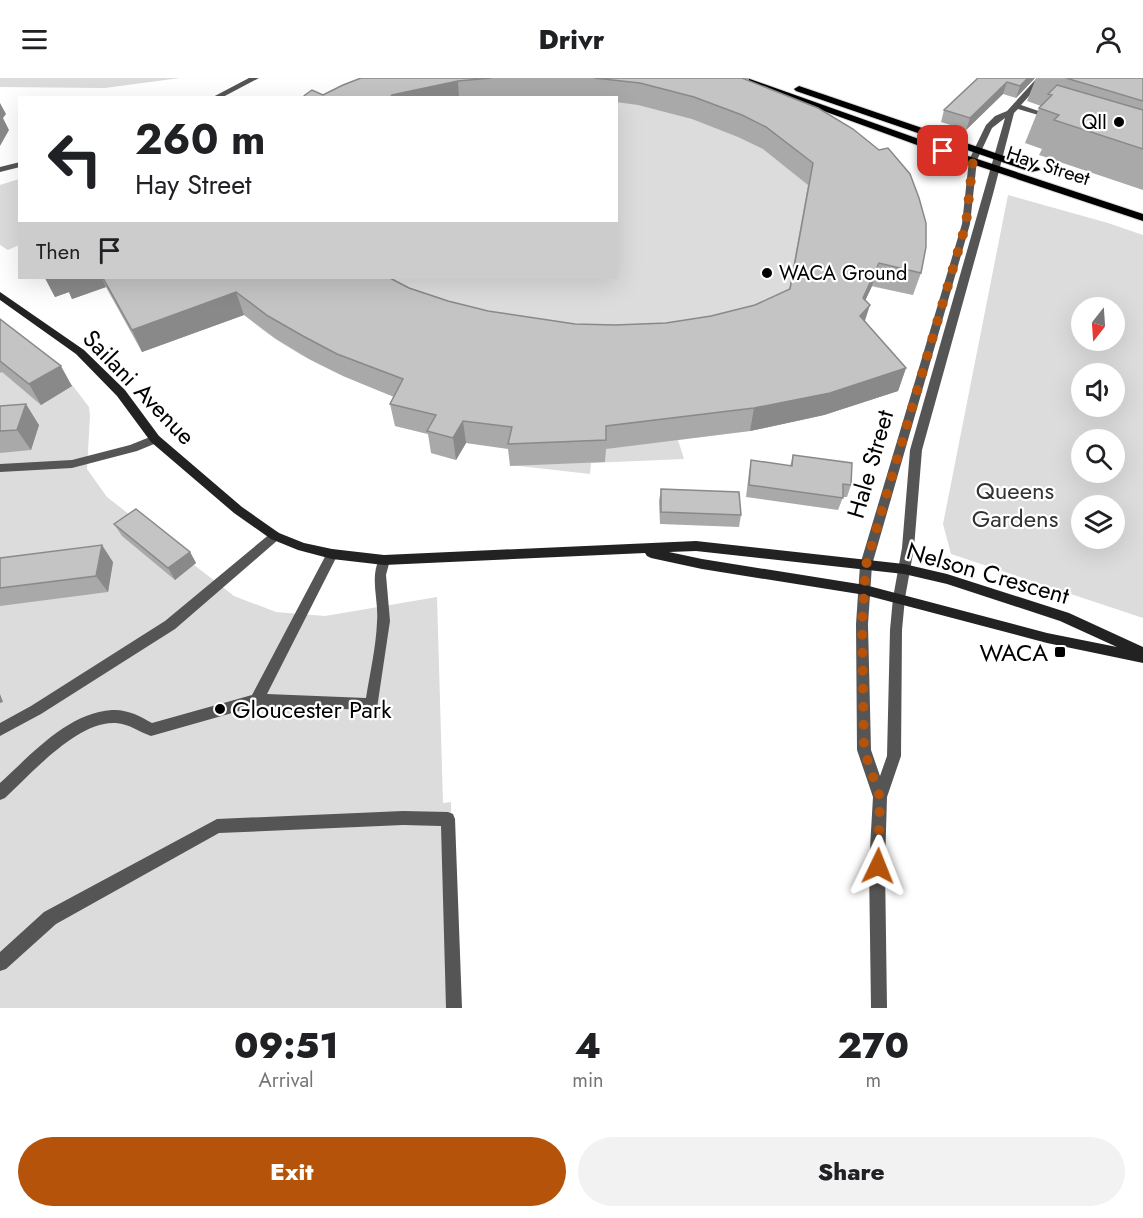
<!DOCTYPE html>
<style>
body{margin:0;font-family:Jost,sans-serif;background:#f2f2f2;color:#202124;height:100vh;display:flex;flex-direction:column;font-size:22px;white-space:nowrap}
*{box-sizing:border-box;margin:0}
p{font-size:20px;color:#757577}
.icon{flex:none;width:33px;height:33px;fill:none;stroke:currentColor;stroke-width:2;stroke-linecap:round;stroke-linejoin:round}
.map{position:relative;height:930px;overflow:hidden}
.drawer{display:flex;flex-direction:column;background:#fff;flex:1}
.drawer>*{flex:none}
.guide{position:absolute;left:18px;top:18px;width:600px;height:183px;border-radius:0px;box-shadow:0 6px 24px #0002;background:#fff;color:#202124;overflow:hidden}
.needle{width:39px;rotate:197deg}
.buttons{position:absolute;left:1071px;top:219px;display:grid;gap:12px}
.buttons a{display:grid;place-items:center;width:54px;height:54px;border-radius:50%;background:#fff;box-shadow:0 6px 24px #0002;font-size:30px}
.pin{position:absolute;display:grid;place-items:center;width:51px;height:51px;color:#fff;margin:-26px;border-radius:12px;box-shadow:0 3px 9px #0006}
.me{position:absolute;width:66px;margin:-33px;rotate:2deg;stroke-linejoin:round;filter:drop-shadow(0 0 4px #0008)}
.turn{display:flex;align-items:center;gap:21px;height:126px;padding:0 18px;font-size:27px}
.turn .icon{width:78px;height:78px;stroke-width:2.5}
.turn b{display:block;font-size:42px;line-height:51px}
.then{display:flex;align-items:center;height:57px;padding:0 18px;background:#0003;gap:12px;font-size:22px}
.eta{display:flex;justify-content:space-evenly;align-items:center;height:102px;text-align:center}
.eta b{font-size:36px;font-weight:800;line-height:42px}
.cta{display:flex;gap:12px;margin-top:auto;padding:12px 18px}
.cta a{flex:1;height:69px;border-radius:36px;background:#b45309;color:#fff;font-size:24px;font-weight:800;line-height:69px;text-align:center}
.cta a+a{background:#f2f2f2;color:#202124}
header{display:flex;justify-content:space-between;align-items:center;height:78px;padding:0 18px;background:#fff;font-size:27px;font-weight:800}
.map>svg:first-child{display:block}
.green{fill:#dcdcdc;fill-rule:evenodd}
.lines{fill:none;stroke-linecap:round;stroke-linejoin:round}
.primary-casing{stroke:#dbdbdb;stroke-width:2}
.lane{fill:#555;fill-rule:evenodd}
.street{fill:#555;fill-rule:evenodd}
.secondary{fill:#222;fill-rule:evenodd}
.primary{fill:#000;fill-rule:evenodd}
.wall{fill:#a9a9a9}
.shaded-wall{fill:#898989}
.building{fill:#c4c4c4;stroke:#898989;stroke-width:1.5}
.route{stroke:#b45309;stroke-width:10;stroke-dasharray:0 18}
.poi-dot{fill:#000;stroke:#fff;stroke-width:2}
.labels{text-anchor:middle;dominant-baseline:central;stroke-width:4.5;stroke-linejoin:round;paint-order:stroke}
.far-poi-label{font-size:20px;fill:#000;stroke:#fff;text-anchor:end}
.far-street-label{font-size:20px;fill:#000;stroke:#fff}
.street-label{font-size:24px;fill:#000;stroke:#fff}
.park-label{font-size:24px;fill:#333;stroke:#fff}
.poi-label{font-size:24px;fill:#000;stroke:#fff;text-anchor:end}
</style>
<header><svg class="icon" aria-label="menu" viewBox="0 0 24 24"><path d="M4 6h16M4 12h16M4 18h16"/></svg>Drivr<svg class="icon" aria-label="person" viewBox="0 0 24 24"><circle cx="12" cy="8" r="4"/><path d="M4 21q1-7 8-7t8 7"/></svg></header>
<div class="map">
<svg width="1143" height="930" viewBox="0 0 1143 930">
<rect width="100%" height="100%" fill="#fff"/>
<path class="green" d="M0 0H180L105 10 0 9Z
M395 0H704L747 24 918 191 913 217 869 208 854 261 898 313 824 337 750 353 678 362 684 381 591 385 590 396 510 387 513 371 466 365 456 382 431 375 439 359 395 348 407 325 398 304 390 317C323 291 254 260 212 200H616V20L371 19Z
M19 101V167L8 172 0 167V107Z
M1008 117 1108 145 1143 157V540L951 476 943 446ZM1082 230H1114V262H1082ZM1082 296H1114V328H1082ZM1082 362H1114V394H1082ZM1082 428H1114V460H1082Z
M0 251 73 308 89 329 90 338 87 391 107 419 234 518 276 534 325 538 437 519 443 725 451 724 456 930H0Z"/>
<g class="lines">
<defs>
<path id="primary" d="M733 0H747L947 71 1143 136V143L939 75Z
M799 8 1039 90 1040 92 1031 94 796 13 794 11Z"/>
</defs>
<use href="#primary" class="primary-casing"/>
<path class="lane" d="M155 357 159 358 160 361 159 364 137 373 72 390 0 394V386L72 382 130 367Z
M275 453 279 455 281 458 279 461 175 551 41 636 0 658V645L31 628 165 543 271 455Z
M332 471 336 473 338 476 267 616 366 620C370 595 376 569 377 544 379 521 369 500 380 479H388L390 482 386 497 390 543 377 630 372 632 257 628 151 658C139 654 130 646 116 645 78 642 31 696 5 720L0 722V705C31 677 67 635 112 632 127 631 140 638 152 645L252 617 328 473Z
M403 733 448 734 453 736 455 741 462 930H446L441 748 403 747 219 755 56 846 6 891 0 893V874L44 834 217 741Z"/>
<path class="street" d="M249 0H259L221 20H211Z
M1037 0H1045L1021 27 1056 39 1052 41 1018 31 1014 35 993 116 922 372 914 470 905 520 902 552 901 678 887 719 885 787 887 930H871L869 787 873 719 857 672 856 546 860 487 962 146 969 82 986 47 995 38 1007 33ZM1005 40 910 372 902 470 893 520 890 552 887 678 880 698 871 672 868 546 872 487 970 146 977 82 992 50Z
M20 84V89L0 94V89Z"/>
<path class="secondary" d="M0 214 84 272 125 312 159 358 242 429 279 455 304 465 332 471 384 477 696 463 904 486 947 496 1069 535 1143 569V585L1047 565 865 517 702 491 651 480 647 478 645 475 384 487 332 481 298 472 271 461 234 435 151 364 117 318 76 276 0 222ZM696 473 904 496 947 506 1060 543 1117 569 1047 555 865 507 702 481 669 474Z"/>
<use href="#primary" class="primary"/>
</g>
<path class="wall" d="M361 0H749V3L921 195 913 217 872 208 865 222V243L906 290 898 313 824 337 750 353 606 371 605 384 510 388 508 371 466 365 456 382 431 375 428 356 395 348 390 326 394 319 343 298 309 281 276 261 244 237 142 274 106 209 72 221 69 214 55 219 45 200H390L409 210 448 223 488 233 575 246 615 247 666 245 711 238 755 227 789 212 808 107 763 71 738 59 692 41 638 27 616 24V20L525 19 302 20 323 17Z
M978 0H1035L1016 20 1003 16 966 52 941 44 944 32Z
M1036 0H1143V112L1039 77 1042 71 1025 65 1039 30 1041 28 1027 23Z
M0 241 72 308 41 327 2 294 0 295Z
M0 328 39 347 31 372 0 375Z
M793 377 851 407 847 419H843L838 432 746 419 749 394 751 382 790 388Z
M661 411 741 437 739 449 660 446 659 423Z
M114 446 190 474 196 485 175 502 122 458Z
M0 480 113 484 108 514 0 528Z"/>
<path class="shaded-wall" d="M1028 0H1035L1016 20 1020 8Z
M458 3 459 20H390L392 17Z
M1007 4 1003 16 966 52 970 40Z
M0 25 6 36 3 40 9 52 0 68Z
M879 185 872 208 856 243 863 220Z
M45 200H102L106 209 72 221 69 214 55 219Z
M236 214 244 237 142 274 132 252Z
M870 227 863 249 860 238Z
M61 288 72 308 41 327 29 306Z
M906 290 898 313 824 337 750 353 754 330Z
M26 326 39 347 31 372 17 352Z
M463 343 466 365 456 382 453 360Z
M102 467 113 484 108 514 96 498Z
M190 474 196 485 175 502 168 490Z
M0 616 3 624 0 625Z"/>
<path class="building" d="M361 0H491L458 3 392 17 390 20H302L305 17 312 12 323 17 343 7Z
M594 0H742L818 30 853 51 879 72 888 70 910 96 919 120 926 145V169L921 195 879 185 863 220 870 227 860 238 906 290 830 315 754 330 606 348V362L508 366 512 349 463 343 453 360 427 353 436 337 390 326 403 301 337 276 303 258 268 238 236 214 132 252 103 200H390L409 210 448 223 488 233 575 246 615 247 666 245 711 238 755 227 790 211 813 85 766 49 742 37 694 19 640 5Z
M978 0H1028L1020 8 1007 4 970 40 944 32Z
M1066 0H1143V23Z
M1057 7 1143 32V71L1054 42 1059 37 1039 30 1052 17 1048 16Z
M0 241 61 288 29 306 0 283Z
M26 326 17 352 0 353V328Z
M793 377 852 385 851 407 843 406V420L749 407 751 382 792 388Z
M661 411 739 414 741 437 661 434Z
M136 431 190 474 168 490 114 446Z
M102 467 96 498 0 510V480Z"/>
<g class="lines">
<path class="route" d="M878 788 880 719 864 672 862 546 866 487 966 146 973 82 943 73"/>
</g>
<g class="poi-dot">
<circle cx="1119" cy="44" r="6"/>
<circle cx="767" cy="195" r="6"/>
<rect x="1054" y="568" width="12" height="12" rx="3"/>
<circle cx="220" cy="631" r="6"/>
</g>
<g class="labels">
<g class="far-poi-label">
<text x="1107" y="44">QII</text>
<text x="779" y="195" text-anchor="start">WACA Ground</text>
</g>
<g class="far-street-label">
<text transform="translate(1048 88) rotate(18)">Hay Street</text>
</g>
<g class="street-label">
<text transform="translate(139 309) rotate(46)">Sailani Avenue</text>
<text transform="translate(870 386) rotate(-74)">Hale Street</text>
<text transform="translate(988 495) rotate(16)">Nelson Crescent</text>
</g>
<g class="park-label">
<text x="1015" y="412">Queens<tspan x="1015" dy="28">Gardens</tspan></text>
</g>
<g class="poi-label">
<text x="1048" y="574">WACA</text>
<text x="232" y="631" text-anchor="start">Gloucester Park</text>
</g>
</g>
</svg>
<div class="buttons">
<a><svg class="needle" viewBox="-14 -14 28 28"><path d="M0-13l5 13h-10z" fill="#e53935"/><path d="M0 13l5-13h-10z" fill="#757577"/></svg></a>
<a><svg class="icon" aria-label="sound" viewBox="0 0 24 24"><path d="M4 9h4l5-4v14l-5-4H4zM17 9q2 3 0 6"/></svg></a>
<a><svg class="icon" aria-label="search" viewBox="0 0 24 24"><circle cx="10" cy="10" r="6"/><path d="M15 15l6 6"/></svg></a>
<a><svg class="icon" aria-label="layers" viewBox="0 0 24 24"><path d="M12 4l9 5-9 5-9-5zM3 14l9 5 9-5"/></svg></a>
</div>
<div class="pin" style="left:943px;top:73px;background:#d93025"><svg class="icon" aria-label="arrive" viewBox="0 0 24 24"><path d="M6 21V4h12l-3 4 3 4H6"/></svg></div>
<svg class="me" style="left:878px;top:788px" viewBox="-20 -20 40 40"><path d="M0-17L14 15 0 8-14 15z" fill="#b45309" stroke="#fff" stroke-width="4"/></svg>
<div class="guide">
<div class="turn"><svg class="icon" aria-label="left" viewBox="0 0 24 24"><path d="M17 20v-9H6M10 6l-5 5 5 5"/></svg><div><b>260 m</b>Hay Street</div></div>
<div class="then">Then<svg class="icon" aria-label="arrive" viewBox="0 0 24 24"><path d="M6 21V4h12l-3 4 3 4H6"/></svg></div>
</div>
</div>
<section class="drawer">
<div class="eta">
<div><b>09:51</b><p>Arrival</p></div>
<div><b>4</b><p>min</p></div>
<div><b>270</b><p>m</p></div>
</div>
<div class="cta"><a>Exit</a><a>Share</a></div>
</section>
